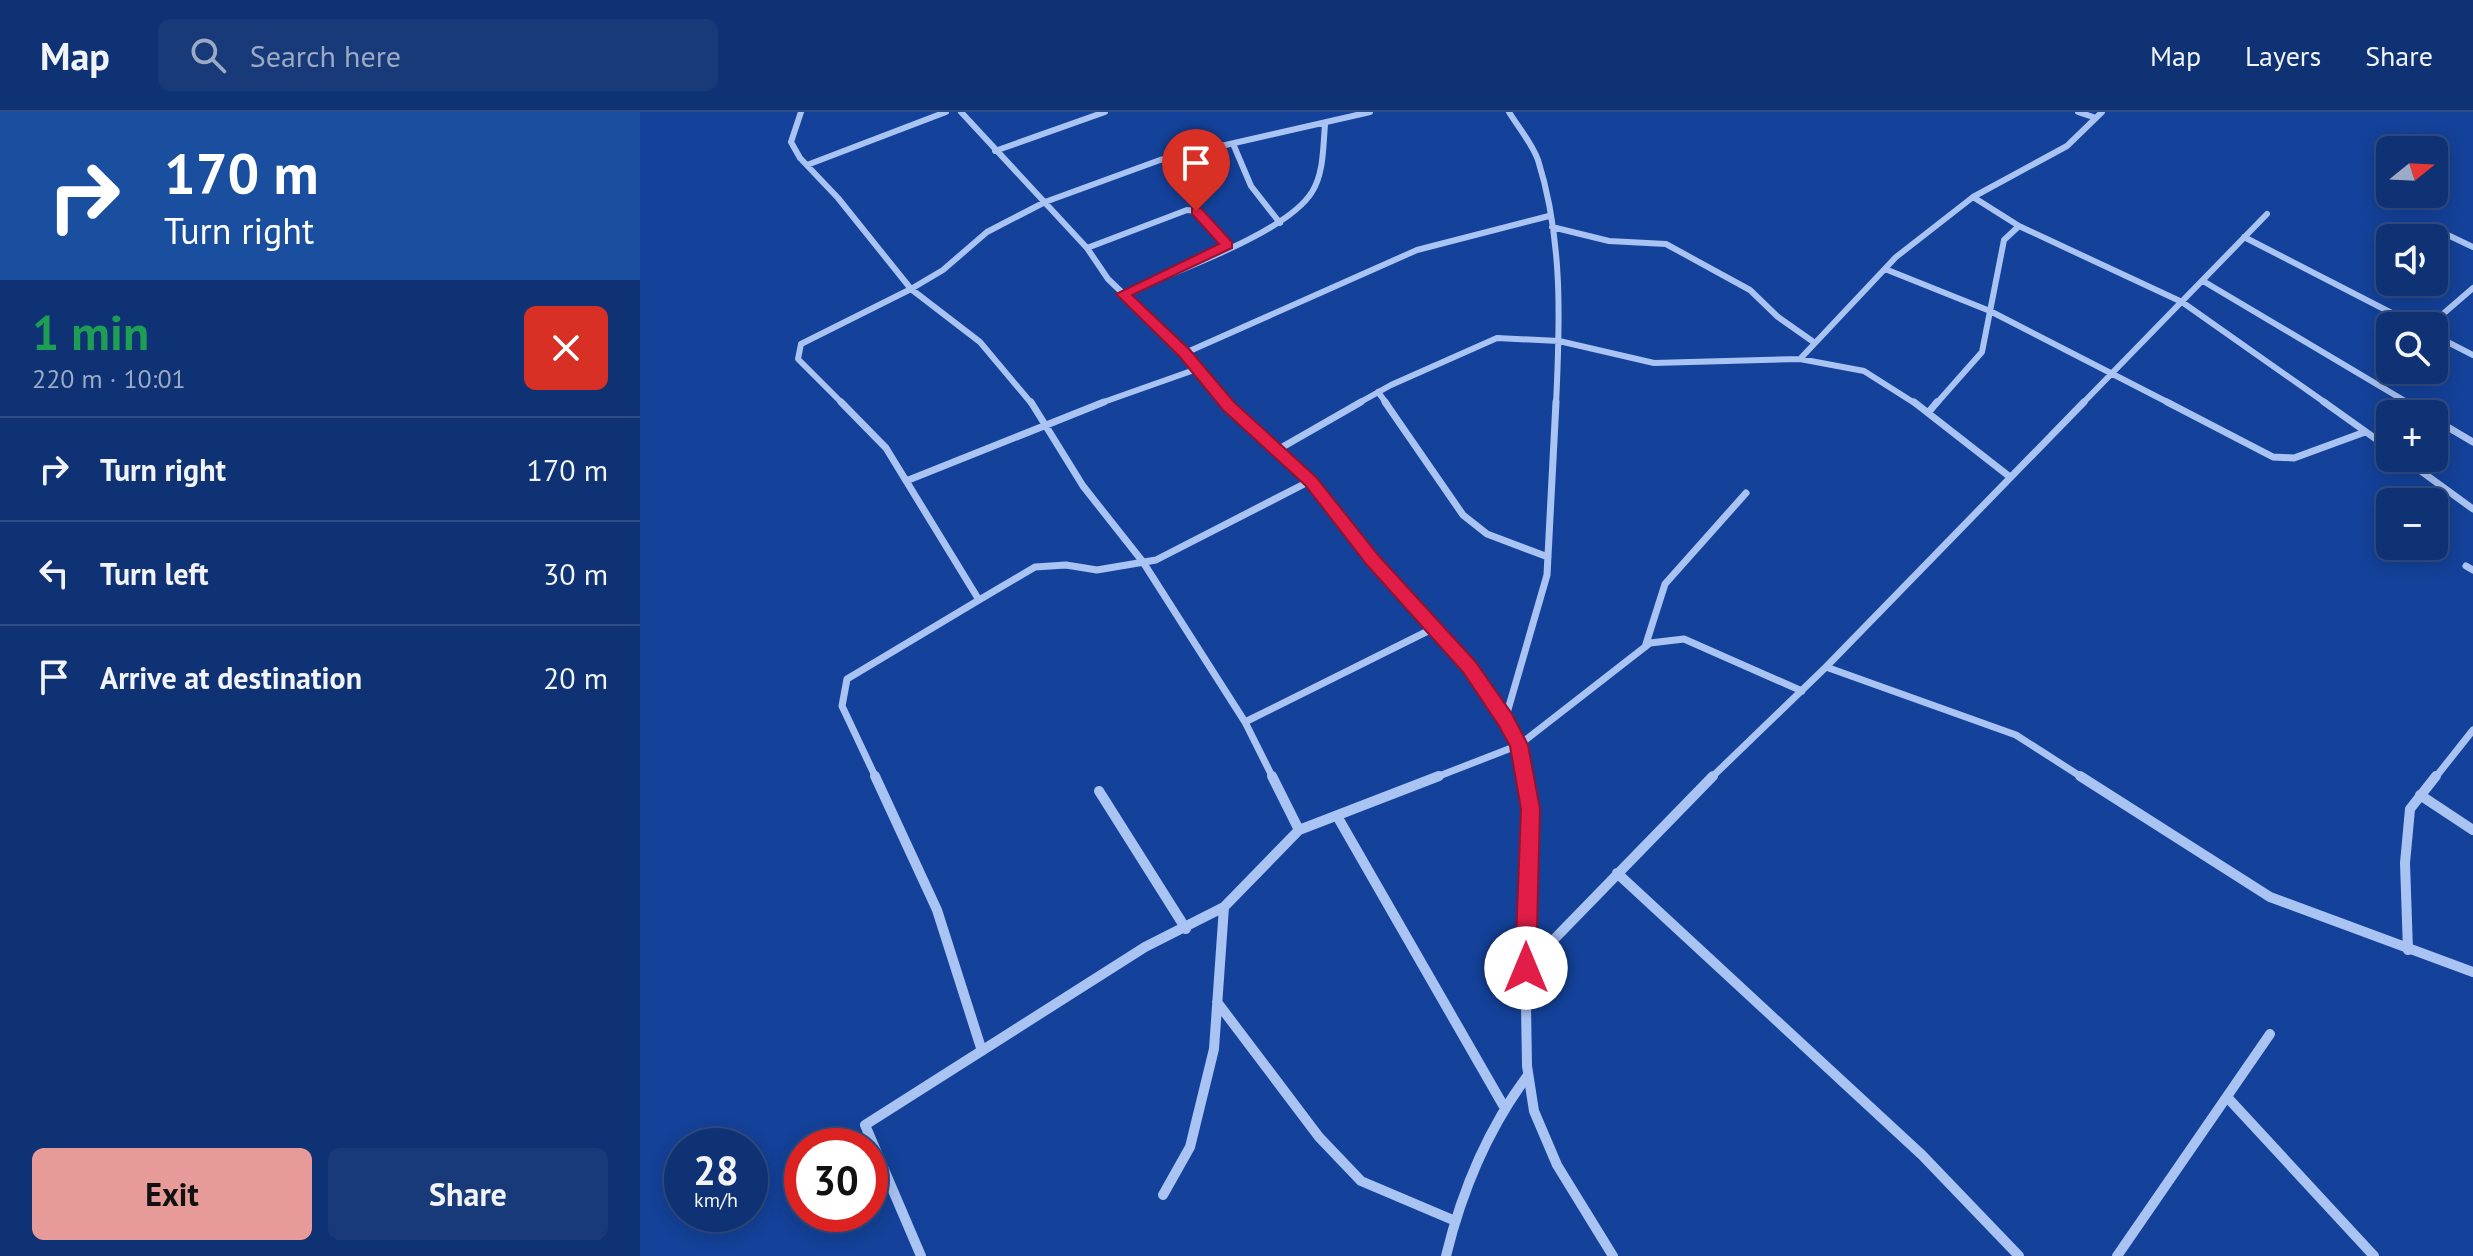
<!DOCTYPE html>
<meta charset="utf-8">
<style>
body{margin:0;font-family:"PT Sans",sans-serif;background:#183a79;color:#f1f3f6;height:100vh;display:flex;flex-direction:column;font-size:30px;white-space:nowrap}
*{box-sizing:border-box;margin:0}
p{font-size:26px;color:#9baac5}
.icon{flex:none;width:44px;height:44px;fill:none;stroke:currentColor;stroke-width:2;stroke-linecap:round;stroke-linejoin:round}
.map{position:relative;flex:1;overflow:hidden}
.details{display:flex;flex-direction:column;background:#0f3274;width:640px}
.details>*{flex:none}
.top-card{background:#1a4fa0;color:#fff;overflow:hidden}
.needle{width:52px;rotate:72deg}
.controls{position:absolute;left:1736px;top:24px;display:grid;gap:16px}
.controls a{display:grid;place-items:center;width:72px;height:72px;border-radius:12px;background:#0f3274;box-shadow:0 4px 20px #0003,0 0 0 2px #2f4d86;font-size:40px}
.speed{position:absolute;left:24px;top:1016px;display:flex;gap:16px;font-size:40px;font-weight:700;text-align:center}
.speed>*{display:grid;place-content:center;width:104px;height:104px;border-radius:50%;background:#0f3274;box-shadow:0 4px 20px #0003,0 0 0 2px #2f4d86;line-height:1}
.speed small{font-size:20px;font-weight:400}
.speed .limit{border:12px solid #d22;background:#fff;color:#111}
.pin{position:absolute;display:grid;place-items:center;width:68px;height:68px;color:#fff;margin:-82px -34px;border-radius:50% 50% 50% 0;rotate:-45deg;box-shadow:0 0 8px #0007}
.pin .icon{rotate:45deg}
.me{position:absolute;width:88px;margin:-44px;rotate:0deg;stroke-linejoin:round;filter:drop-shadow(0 0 6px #0008)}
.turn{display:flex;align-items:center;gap:28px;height:168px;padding:0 32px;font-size:36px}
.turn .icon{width:104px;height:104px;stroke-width:2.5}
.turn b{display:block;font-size:56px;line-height:68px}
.round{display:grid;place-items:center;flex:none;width:84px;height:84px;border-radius:12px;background:#183a79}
.head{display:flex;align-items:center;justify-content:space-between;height:136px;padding:0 32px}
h1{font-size:48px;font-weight:700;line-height:60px;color:#1e9e55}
.action{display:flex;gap:16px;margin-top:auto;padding:16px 32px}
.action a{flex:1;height:92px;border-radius:12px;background:#e69b98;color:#111;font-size:32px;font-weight:700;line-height:92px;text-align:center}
.action a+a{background:#183a79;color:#f1f3f6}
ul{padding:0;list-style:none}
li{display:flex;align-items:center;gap:24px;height:104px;padding:0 32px;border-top:2px solid #2f4d86}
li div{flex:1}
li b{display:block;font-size:30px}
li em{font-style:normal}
header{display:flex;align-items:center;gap:48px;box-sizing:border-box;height:112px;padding:0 40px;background:#0f3274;border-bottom:2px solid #2f4d86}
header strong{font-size:38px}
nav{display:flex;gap:44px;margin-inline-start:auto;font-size:28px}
.search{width:560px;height:72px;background:#183a79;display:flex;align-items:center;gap:20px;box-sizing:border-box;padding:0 28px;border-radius:12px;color:#9baac5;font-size:30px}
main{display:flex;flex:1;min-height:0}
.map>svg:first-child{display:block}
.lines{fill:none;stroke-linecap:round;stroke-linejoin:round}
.street-far2{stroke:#a9c3f3;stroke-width:6}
.street-far1{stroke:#a9c3f3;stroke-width:7}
.street{stroke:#a9c3f3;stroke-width:10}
.route{fill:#e11d48;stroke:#92132f;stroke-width:2}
</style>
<header>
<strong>Map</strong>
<div class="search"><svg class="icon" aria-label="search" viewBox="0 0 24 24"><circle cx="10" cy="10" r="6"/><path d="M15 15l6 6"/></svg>Search here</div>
<nav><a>Map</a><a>Layers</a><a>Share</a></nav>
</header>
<main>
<section class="details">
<div class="top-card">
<div class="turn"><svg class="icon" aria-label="right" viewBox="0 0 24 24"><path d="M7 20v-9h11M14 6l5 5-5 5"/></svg><div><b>170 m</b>Turn right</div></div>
</div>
<div class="head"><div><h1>1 min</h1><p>220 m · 10:01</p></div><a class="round" style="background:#d93025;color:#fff"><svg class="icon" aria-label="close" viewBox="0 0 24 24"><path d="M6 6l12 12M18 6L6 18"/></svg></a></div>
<ul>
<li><svg class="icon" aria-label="right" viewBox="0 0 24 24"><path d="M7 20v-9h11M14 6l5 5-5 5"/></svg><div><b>Turn right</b></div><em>170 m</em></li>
<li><svg class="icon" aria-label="left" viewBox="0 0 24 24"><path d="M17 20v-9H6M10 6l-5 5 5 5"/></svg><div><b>Turn left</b></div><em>30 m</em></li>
<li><svg class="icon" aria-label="arrive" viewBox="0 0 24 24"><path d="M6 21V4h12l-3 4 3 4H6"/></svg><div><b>Arrive at destination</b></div><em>20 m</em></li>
</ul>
<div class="action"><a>Exit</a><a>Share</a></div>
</section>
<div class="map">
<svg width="1833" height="1144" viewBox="0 0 1833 1144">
<rect width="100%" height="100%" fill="#14429a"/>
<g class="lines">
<path class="street-far2" d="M161 0 151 30 160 46 198 86 271 177 340 230 392 292
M321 0 447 136 468 167 545 241 588 292
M869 0C878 15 892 31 898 48 923 127 920 210 916 292
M1438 0 1456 6
M594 34 611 74 640 111
M355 39 465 0
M167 53 306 0
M1379 114 1542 190 1687 292
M912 115 969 129 1026 132 1110 178 1138 205 1175 231
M1791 115 1833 135
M1604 125 1777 214
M447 136 547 98 556 99 588 133
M1245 157 1350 199 1531 292
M1563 169 1770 292
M483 182C530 161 646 122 672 80 684 61 683 34 685 13
M1789 214 1833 176
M1794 223 1833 243
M545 241 777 138 909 104
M1160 247 1256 145 1333 85 1427 34 1462 0
M738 280 747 292
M203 292 158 247 161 232 271 177 303 158 347 120 405 90 520 48 730 0
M458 292 557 257
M717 292 751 273 857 226 919 229 1014 251 1160 247 1224 259 1276 292
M1296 292 1342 240 1364 128 1379 114 1333 85
M1442 292 1627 102"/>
<path class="street-far1" d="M201 290 246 336 339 488 395 455 426 453 457 458 516 448 670 369
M391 290 443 374 503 450 605 610 633 666
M586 290 670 369 733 448 829 555 879 633 885 666
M745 290 823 403 847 422 908 445
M1274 290 1370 365
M1527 290 1633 345 1654 346 1725 320
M1684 290 1750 337
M1767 290 1786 302
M1288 301 1297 290
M1794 307 1833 330
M639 337 721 290
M1763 346 1833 397
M266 369 464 290
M1826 454 1833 458
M1005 535 1025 472 1106 381
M1186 555 1376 623 1443 666
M865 608 907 463 916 290
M605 610 794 516
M236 666 202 594 207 567 339 488
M794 666 879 633 1010 531 1044 527 1162 579
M1071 666 1186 555 1444 290
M1795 666 1833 618"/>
<path class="street" d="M235 664 297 798 342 939
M632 664 659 718 799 664
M884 664 890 697 885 834 887 954 894 999 917 1053 973 1144
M1440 664 1630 785 1833 860
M459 679 546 817
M1780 683 1833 718
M697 704 863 993
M977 761 1282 1043 1379 1144
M1768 838 1765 751 1770 697 1796 664
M886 856 1073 664
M577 890 679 1025 721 1069 813 1108
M1587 985 1734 1144
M523 1083 550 1035 574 937 584 795 659 718
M281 1144 225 1013 505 835 584 795
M806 1144C822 1078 847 1018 888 963
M1477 1144 1630 922"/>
</g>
<path class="route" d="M552 96H561L592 130V136L492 183 550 238 594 290 676 365 739 444 835 549 872 602 888 633 900 697 896 856 893 864 886 867 878 864 875 856 881 697 870 634 859 614 823 560 727 453 665 373 583 298 539 244 476 182 579 132 552 102Z"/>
</svg>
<div class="controls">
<a><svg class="needle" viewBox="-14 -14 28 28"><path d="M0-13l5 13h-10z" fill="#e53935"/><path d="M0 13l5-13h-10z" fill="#9baac5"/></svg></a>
<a><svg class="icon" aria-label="sound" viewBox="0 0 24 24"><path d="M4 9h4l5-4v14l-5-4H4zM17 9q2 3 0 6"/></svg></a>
<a><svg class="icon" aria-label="search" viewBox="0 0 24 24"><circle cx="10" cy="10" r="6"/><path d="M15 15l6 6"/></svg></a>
<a>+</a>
<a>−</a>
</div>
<div class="speed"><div>28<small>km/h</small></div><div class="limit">30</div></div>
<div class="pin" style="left:556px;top:99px;background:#d93025"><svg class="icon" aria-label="arrive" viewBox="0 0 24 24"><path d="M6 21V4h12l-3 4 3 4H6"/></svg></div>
<svg class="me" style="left:886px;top:856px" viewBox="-20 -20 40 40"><circle r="19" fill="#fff"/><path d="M0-13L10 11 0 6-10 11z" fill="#e11d48"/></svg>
</div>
</main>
